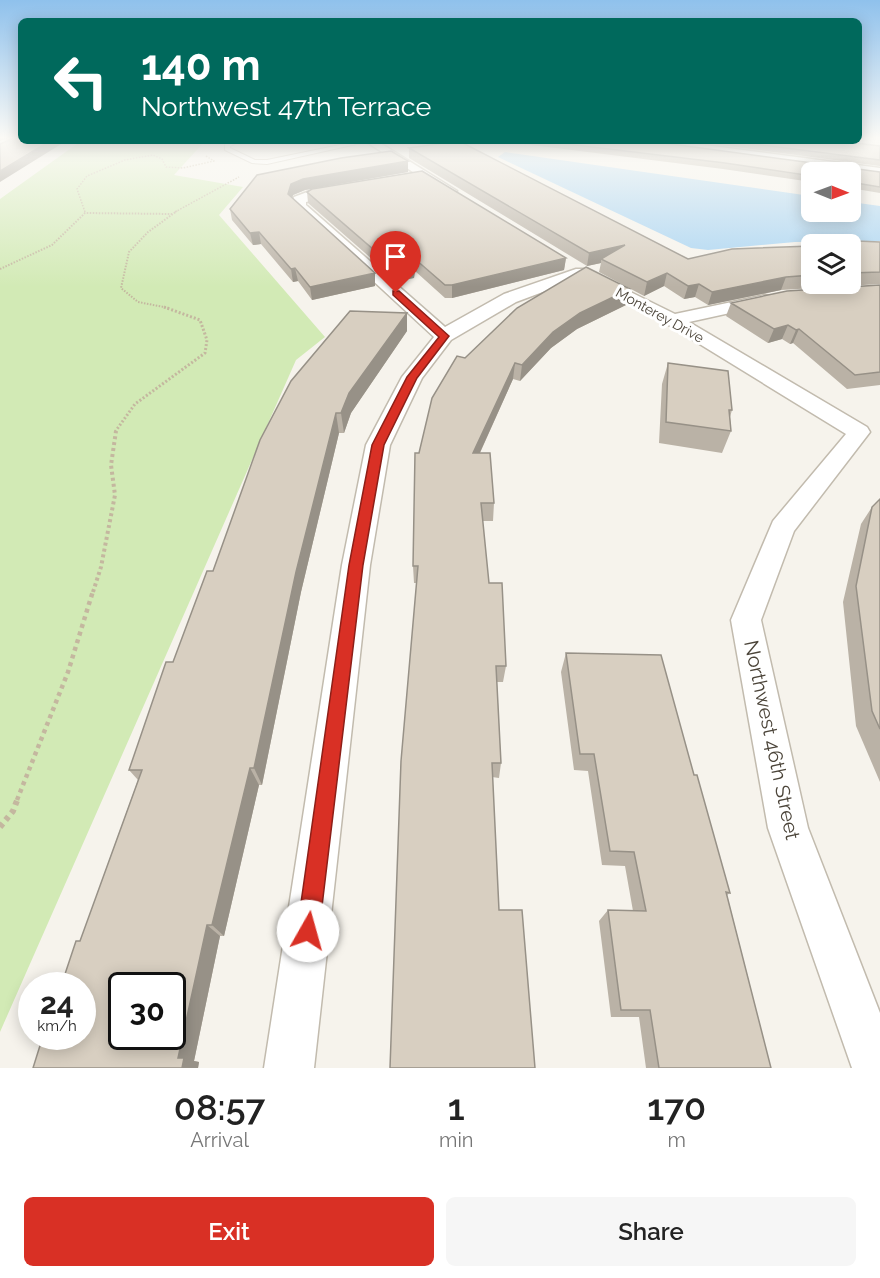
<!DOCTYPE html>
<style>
body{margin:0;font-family:Raleway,sans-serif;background:#f6f6f6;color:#222;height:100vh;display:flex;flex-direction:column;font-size:22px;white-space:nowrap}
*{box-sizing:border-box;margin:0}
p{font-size:20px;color:#767676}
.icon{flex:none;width:33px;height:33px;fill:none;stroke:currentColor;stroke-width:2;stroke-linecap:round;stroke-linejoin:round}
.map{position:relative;height:1068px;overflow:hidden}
.side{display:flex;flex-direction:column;background:#fff;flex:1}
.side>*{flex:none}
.hud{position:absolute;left:18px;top:18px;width:844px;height:126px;border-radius:9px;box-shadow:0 3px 15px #0003;background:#00695c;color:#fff;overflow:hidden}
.needle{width:39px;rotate:91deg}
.tools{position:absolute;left:801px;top:162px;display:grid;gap:12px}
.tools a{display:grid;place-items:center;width:60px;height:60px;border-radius:9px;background:#fff;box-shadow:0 3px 15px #0003;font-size:30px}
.speed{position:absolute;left:18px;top:972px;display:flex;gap:12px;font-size:30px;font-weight:700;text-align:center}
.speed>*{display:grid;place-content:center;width:78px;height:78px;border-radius:50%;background:#fff;box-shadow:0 3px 15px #0003;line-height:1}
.speed small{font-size:15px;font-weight:400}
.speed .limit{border:3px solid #111;border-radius:9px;background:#fff;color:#111}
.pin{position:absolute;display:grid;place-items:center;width:51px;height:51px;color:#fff;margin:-62px -26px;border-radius:50% 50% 50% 0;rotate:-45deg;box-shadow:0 0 6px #0007}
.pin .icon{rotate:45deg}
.me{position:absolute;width:66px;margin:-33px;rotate:7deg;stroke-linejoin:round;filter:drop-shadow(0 0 4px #0008)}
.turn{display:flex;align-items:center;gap:21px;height:126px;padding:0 24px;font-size:27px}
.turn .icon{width:78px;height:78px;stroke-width:2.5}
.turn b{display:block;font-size:42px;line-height:51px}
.eta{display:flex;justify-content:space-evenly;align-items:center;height:102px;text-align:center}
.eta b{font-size:36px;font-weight:600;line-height:42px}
.action{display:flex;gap:12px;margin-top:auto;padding:12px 24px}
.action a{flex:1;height:69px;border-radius:9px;background:#d93025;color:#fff;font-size:24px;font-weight:600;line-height:69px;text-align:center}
.action a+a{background:#f6f6f6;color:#222}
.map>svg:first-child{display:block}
.green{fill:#d2eab5}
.water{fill:#a9d4f2}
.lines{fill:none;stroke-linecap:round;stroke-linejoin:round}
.service-casing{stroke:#c2bbae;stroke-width:2}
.minor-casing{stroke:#c2bbae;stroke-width:3}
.path-far5{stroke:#c4b79f;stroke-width:1.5;stroke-dasharray:1.5 1.5;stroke-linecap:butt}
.path-far4{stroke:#c4b79f;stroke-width:2;stroke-dasharray:1.5 1.5;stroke-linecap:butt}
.path-far3{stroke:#c4b79f;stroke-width:3;stroke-dasharray:2 2;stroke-linecap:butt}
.path-far2{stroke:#c4b79f;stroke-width:4;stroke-dasharray:3 3;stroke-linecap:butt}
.path-far1{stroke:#c4b79f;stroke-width:4.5;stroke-dasharray:4 4;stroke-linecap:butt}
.path{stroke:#c4b79f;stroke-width:6;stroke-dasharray:4.5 4.5;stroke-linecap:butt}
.service{fill:#fff;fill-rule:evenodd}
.minor{fill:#fff;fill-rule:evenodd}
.wall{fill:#bab2a6;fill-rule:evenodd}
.shaded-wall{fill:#979187}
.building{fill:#d8cfc1;stroke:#979187;stroke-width:1.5;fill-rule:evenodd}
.route{fill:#d93025;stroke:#8d1f18;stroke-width:1.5}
.labels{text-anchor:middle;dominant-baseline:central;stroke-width:6;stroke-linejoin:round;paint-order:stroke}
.far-street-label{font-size:14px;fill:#4b4439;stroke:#fff}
.near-street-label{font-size:20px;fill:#4b4439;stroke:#fff}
</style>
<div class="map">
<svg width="880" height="1068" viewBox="0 0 880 1068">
<rect width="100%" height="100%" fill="#f6f3ec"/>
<path class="green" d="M81 141H205L174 175 243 187 219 215 325 337 296 360 0 1032V199Z"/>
<path class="water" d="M505 152 811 196 812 212H850L851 202 880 206V241L795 242 708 250 691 248 498 157Z"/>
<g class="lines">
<defs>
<path id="service" d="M233 141H241L230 146V148L255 160H267L359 141H370L267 164 252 163 225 150V144Z"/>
<path id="minor" d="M365 141H377L457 191 455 194H447Z
M644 141H673L880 168V176L649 144Z
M342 186 348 190 346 193 306 202V205L445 327 504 294 576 269H588L590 272 588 275 516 302 451 340 422 378 390 445 370 565 314 1068H264L342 565 366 445 402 377 434 337 292 206 294 197 310 191Z
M596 275 675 314 765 295 771 296 774 300 771 304 689 322 867 427 870 432 794 531 761 620 808 828 880 1013V1068H852L768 828 731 620 773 521 846 434 667 324 590 283 588 280Z"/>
</defs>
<use href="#service" class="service-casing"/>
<use href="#minor" class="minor-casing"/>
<path class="path-far5" d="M85 212 77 189 87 176 125 160 153 155 162 159 166 167 183 168 214 161 206 156
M175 212 239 177"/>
<path class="path-far4" d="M0 269 52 245 85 213 172 214
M169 308 138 302 121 288 129 252 148 232 177 211"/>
<path class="path-far3" d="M115 432 135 404 205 353 207 340 200 320 164 307"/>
<path class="path-far2" d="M93 592 101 567 115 495 111 465 116 431"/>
<path class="path-far1" d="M17 800 68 672 93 591"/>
<path class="path" d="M0 827 13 811 18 798"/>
<use href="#service" class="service"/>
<use href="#minor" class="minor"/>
</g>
<path class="wall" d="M501 141H649L880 172V193L850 188V172H812V182L723 169Z
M690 141H840L880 146V166Z
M409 148 688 259 807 246 808 243 880 242V284L781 290 708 305 695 297 684 299 664 286 644 296 599 272 601 263 587 266 409 158ZM812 244H850V284H812Z
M341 158 408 172 305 190 293 195 292 198 375 273V286L312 300 298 281 293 282 261 244 253 245 232 220 230 209Z
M307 192 566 258 564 270 452 298H445L415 271 414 278 397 281 308 203Z
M880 285V385L847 389 793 343 790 344 782 339 768 343 726 316 731 303Z
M630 289 626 305 577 329 551 348 520 381 513 379 480 453 494 503 493 521H482L489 583 506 666 503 682H497L501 763 499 778 492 777 499 910 535 1068 416 583H414L413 566 419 453 465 358Z
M407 313V331L351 413 344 433H339L301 592 262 785H259L224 936H220L194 1061 199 1062 198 1068 80 941 138 780 129 770 173 662 213 571Z
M668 363 732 410 730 417 731 431 722 453 659 443 662 384Z
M880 499V782L856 726 843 602 861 524 872 507Z
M566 653 694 775 730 893 727 895 771 1068H646L639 1017H611L599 921 608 910 633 911 625 866 602 865 588 771 574 770 561 672Z"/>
<path class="shaded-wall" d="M0 138H7L0 141Z
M50 141H66L0 182V171Z
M408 161V172L305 190 293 195 290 206 288 194 291 184 303 179Z
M259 232 261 244 253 245 250 233Z
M625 245 601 259V263L587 266 589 253Z
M566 258 564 270 452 298V285Z
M415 259V271L414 278 397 281 396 269Z
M295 268 298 281 293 282 291 269Z
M375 273V286L312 300 310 287Z
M667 273 664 286 644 296 647 282Z
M786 277 781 290 708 305 712 292Z
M699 284 695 297 684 299 688 286Z
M630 289 626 305 577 329 551 348 520 381 522 365 553 332 580 313Z
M407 313V331L351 413 344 433 341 413 349 393Z
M788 325 782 339 768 343 774 329Z
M799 329 793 343 790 344 796 330Z
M515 363 513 379 472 470 473 453Z
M336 413 339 433 301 592 262 785 254 768 296 572Z
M250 768 259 785 224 936 212 925Z
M207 925 220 936 194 1061 199 1062 198 1068H182L178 1058Z"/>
<path class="building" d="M13 138H21V141H50L0 171V144Z
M459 141 688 259 732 249 811 246 808 243 857 241 880 242V272L850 273V244H812V275L786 277 712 292 699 284 688 286 667 273 647 282 601 259 625 245 589 253 409 148Z
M542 141H649L880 172V187L850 182V172H812V176L725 163Z
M730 141H840L880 146V160Z
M391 151 408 161 303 179 291 184 288 194 375 273 310 287 295 268 291 269 259 232 250 233 230 209 257 175 341 158Z
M422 171 566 258 452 285H445L415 259 413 265 396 269 307 192 312 189Z
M586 267 630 289 580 313 553 332 522 365 515 363 473 453H490L494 503H481L489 583H502L506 666H496L501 763H492L499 910H522L535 1068H390L401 761 418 566H413L415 453H419L432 398 457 356 465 358 517 308Z
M880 285V372L855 375 799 329 796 330 788 325 774 329 731 303 787 291Z
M350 311 407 313 349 393 341 413H336L296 572 254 768H250L212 925H207L178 1058H184L182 1068H33L43 1036H82V986H61L76 941H80L142 770H129L166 662H173L207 571H213L260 440 291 381ZM122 986H172V1036H122Z
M668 363 728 371 732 410H729L731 431 666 422Z
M880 499V729L872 711 856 586 872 507Z
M566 653 661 655 694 775H697L730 893 726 892 771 1068H659L650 1010H621L608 910 646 911 634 852 610 851 594 754H580Z"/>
<linearGradient id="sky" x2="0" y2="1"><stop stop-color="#8fc1ec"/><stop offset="0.48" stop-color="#fbfaf6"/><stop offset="1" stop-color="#fbfaf6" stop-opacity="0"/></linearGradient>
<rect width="880" height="287" fill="url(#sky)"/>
<path class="route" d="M393 291H399L449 336 417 378 384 445 363 565 319 931 315 939 308 942 300 939 297 931 349 565 372 445 407 377 439 337 393 295Z"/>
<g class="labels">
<g class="far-street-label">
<text transform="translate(660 315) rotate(29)">Monterey Drive</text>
</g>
<g class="near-street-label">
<text transform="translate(772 740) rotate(78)">Northwest 46th Street</text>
</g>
</g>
</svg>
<div class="tools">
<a><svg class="needle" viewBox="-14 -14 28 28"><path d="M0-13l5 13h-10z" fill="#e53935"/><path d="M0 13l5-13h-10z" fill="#767676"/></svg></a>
<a><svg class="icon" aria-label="layers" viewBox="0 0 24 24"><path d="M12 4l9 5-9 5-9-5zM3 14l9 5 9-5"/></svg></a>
</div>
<div class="speed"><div>24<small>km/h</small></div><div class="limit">30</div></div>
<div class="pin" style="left:396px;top:293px;background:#d93025"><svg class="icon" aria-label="arrive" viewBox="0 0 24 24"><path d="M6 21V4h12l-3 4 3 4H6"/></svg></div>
<svg class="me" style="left:308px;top:931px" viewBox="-20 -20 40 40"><circle r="19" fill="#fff"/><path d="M0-13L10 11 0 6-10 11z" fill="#d93025"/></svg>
<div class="hud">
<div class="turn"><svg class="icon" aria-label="left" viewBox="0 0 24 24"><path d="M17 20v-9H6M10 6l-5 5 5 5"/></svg><div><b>140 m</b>Northwest 47th Terrace</div></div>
</div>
</div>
<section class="side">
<div class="eta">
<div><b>08:57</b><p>Arrival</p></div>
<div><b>1</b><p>min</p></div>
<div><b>170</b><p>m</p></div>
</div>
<div class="action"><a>Exit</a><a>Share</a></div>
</section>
